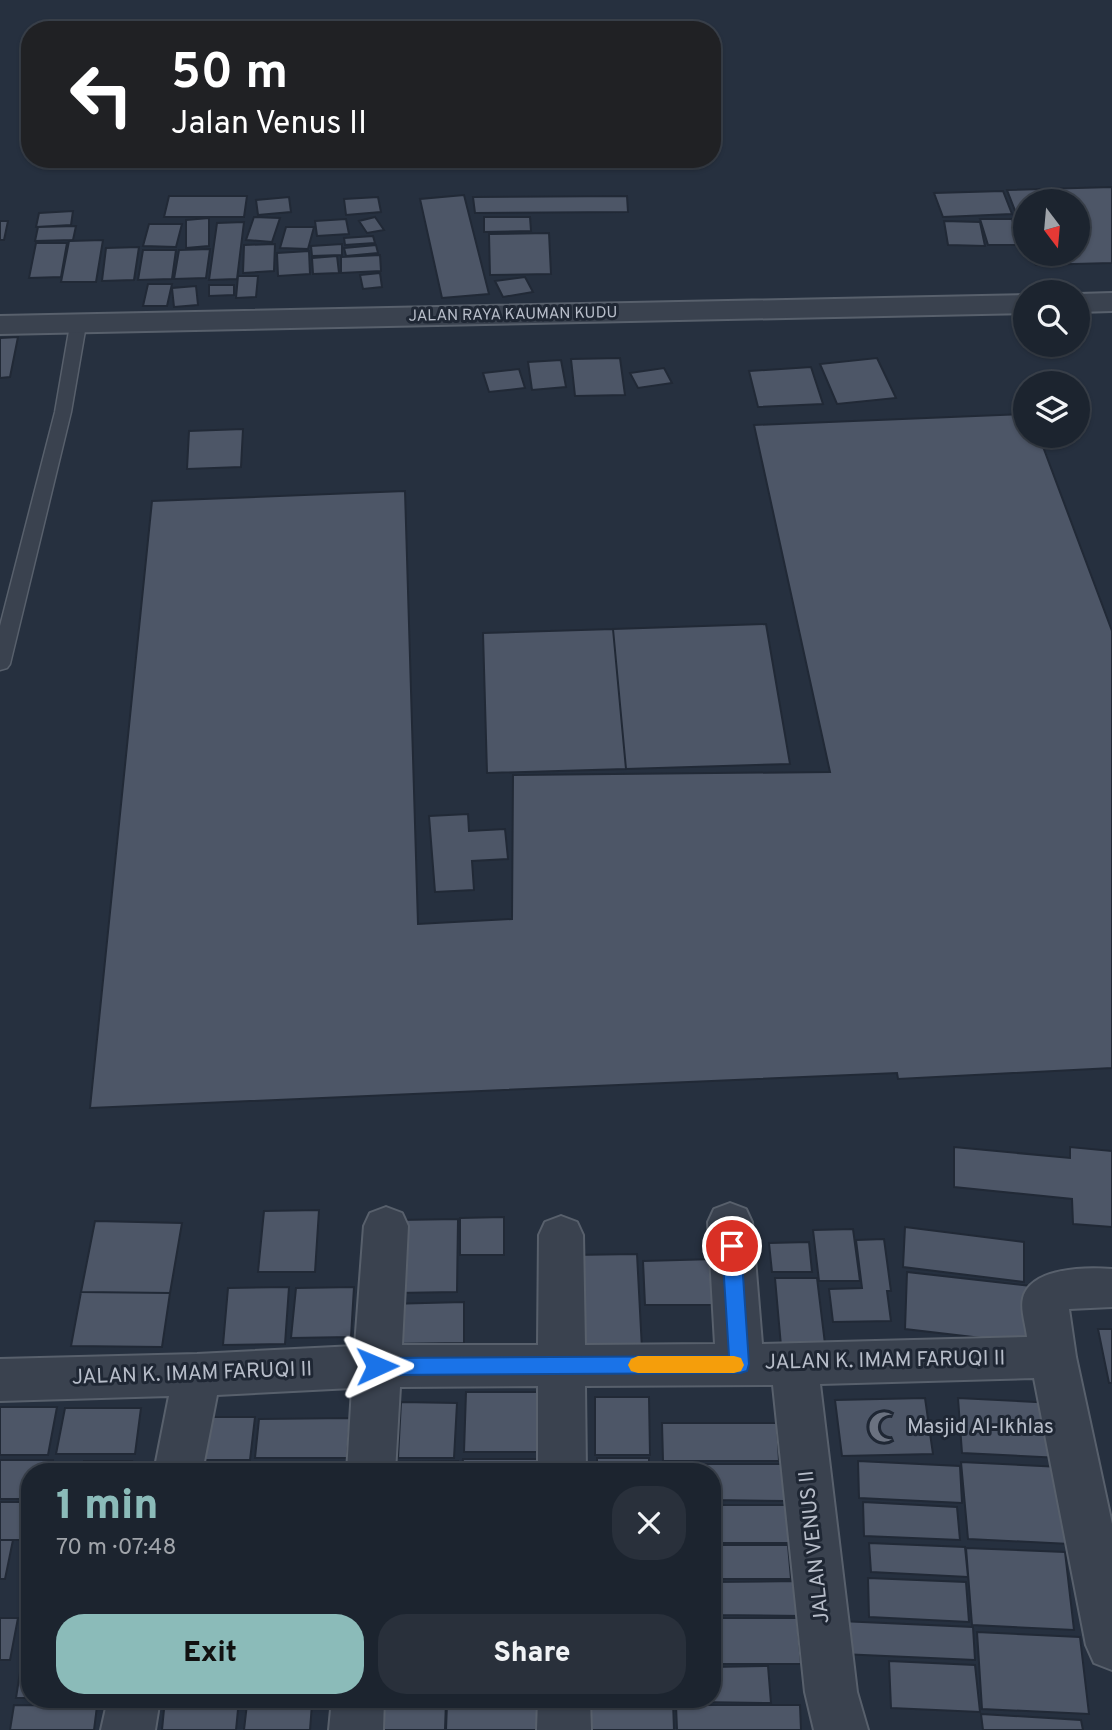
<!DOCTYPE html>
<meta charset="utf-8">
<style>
body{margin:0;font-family:Overpass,sans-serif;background:#29303b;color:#f1f3f6;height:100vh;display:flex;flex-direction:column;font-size:26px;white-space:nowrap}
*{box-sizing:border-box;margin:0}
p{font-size:23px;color:#a0a4aa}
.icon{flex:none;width:38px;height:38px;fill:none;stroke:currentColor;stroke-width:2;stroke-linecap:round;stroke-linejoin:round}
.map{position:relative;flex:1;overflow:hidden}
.details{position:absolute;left:21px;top:1463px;width:700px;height:245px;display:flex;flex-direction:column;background:#1c242f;border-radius:28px;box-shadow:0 2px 5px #0004,0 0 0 2px #3a414b}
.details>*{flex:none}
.top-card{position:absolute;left:21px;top:21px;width:700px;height:147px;border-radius:28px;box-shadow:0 2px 5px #0004,0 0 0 2px #3a414b;background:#202124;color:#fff;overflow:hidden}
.needle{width:46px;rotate:164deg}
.controls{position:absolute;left:1013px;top:189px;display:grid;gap:14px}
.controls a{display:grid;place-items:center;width:77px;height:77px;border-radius:50%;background:#1c242f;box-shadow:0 2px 5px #0004,0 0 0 2px #3a414b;font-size:35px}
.pin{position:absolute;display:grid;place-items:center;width:60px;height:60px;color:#fff;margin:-30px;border:4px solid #fff;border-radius:50%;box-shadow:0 2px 7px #0007}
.me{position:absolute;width:77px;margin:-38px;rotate:89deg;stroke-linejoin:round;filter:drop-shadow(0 0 5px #0008)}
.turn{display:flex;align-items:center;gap:24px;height:147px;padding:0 35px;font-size:32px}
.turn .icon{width:91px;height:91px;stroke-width:2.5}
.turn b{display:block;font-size:49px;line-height:60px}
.round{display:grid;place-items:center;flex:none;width:74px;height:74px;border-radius:28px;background:#29303b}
.overview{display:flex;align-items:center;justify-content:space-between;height:119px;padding:0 35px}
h1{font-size:42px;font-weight:800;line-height:52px;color:#8bbbb9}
.button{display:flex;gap:14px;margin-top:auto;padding:14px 35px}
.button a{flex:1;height:80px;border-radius:28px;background:#8bbbb9;color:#111;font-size:28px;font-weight:800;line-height:80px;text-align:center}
.button a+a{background:#29303b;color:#f1f3f6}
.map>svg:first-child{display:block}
.building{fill:#4d5667;stroke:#212936;stroke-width:2}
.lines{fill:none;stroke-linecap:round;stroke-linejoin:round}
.service-casing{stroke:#58606c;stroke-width:3}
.minor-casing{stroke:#58606c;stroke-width:4}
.tertiary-casing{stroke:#58606c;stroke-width:4}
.service{fill:#3a424f;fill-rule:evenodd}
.minor{fill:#3a424f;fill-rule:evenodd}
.tertiary{fill:#3a424f;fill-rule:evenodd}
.route{fill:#1a73e8;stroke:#114b97;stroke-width:2}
.slow{fill:#f59e0b}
.labels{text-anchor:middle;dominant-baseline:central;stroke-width:6;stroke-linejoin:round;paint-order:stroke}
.far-street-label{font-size:16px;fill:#b7bdc9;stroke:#1f2734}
.near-street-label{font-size:21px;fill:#b7bdc9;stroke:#1f2734}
.near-poi-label{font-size:21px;fill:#b7bdc9;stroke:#1f2734;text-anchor:start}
</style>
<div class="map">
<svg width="1112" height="1730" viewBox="0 0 1112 1730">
<rect width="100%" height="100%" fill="#26303f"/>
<path class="building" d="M1112 187V263L1036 265 1031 254H1078V201H1026V239L1007 190Z
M1003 191 1012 214 943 217 934 193Z
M464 195 489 294 442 298 420 199Z
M169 196H247L244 217H164Z
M627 196 628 212 475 213 473 197Z
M289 197 291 212 258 215 256 200Z
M378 197 381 212 346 215 344 199Z
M73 211 71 225 36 227 39 213Z
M254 217 280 218 272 242 246 240Z
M375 217 384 230 367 233 359 221Z
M484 217H530L531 231 484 232Z
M209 218V246L186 248V220Z
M346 219 349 234 317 236 315 221Z
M980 219H1012L1020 245H988Z
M0 221H8L4 240H0Z
M944 221 980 222 985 246 948 245Z
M244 222 237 279 209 280 217 223Z
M149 224H182L176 247 143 246Z
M76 226 73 240 35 241 38 227Z
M286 227H314L308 249 280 248Z
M549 233 551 274 490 275 489 234Z
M373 236 375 243 345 245 344 238Z
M103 240 96 282H61L69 241Z
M36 243H67L61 277 29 278Z
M275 244 274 271 243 273 244 245Z
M342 244V255L312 256 311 246Z
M376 245 378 253 346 256 344 248Z
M139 247 134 280 102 281 106 248Z
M210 249 206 278 174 279 179 250Z
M143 250H176L172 279 138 280Z
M309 251 310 274 278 276 277 253Z
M380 255 381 271 341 273V257Z
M337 256 339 273 313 274 312 258Z
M380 273 382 287 363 289 360 275Z
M238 276H258L256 297 236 298Z
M525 277 533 292 503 297 495 281Z
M148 284H172L167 306H143Z
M209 285H234V295L209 296Z
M196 286 198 305 174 307 172 288Z
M18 337 10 377 0 378V338Z
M620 358 625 395 575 396 571 359Z
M877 358 896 398 837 404 820 364Z
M561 360 566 387 532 390 528 362Z
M811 367 823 404 758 407 749 371Z
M664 368 672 383 638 388 630 373Z
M519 369 525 388 489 392 483 373Z
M1026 414V436H1039L1112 631V1068L898 1079 897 1073 90 1108 152 501 405 491 418 924 512 919 513 775 830 772 754 425Z
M243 429 241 467 187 469 189 431Z
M766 624 790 764 626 769 613 629Z
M613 629 626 769 487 773 483 633Z
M468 814 469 831 505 829 508 859 472 861 474 890 435 892 429 816Z
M954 1147 1070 1158V1147L1112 1151V1227L1073 1224 1072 1199 954 1187Z
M319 1210 315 1272H258L264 1211Z
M504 1217V1255H460V1218Z
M458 1219 457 1292 395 1293 398 1220Z
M95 1221 182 1223 170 1293 81 1292Z
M905 1227 1024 1242V1282L903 1267Z
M853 1229 860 1281H819L813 1230Z
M884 1239 891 1291H887L891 1321 833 1322 829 1289 862 1288 856 1240Z
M809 1242 812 1272H772L769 1243Z
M637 1254 642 1349H573L571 1255Z
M716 1259 719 1305H645L643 1261Z
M907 1272 1031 1286 1032 1344 905 1329Z
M775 1278H817L825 1344 781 1346Z
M289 1287 285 1344 223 1345 228 1288Z
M354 1287 351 1337 291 1338 296 1288Z
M81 1292 170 1293 162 1347 71 1346Z
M464 1302V1343L386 1344 387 1304Z
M1098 1329H1112V1383H1109Z
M466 1392H545V1452H464Z
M595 1397H649L650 1455H595Z
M925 1398 933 1454 842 1456 835 1400Z
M958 1398 1055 1403 1061 1458 962 1453Z
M401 1402 457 1403 454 1458H398Z
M0 1407H57L48 1455H0Z
M65 1408H141L135 1454H56Z
M197 1417H255L250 1460H191Z
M350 1418 347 1458H255L259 1419Z
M662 1423H777L779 1461H663Z
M597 1458H649V1472H597Z
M463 1459H545V1472H462Z
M0 1460H53L51 1472H30V1499H0Z
M84 1461H132L130 1472H82Z
M458 1461V1472H381L382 1462Z
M858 1461 960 1466 962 1503 859 1498Z
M961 1462 1061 1467 1070 1544 968 1539Z
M195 1463H251L250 1472H194Z
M255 1463H330L329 1472H254Z
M702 1464H781L785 1501 712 1500V1472H702Z
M0 1502H30V1540H0Z
M863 1502 957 1507 960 1540 864 1536Z
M712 1505H789L792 1543H712Z
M0 1540H13L5 1579H0Z
M869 1543 965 1547 968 1577 871 1572Z
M712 1545H788L791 1579H712Z
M966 1548 1065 1552 1074 1630 972 1625Z
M868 1578 966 1582 969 1622 869 1617Z
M800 1581 803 1616 712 1615V1582Z
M0 1618H18L10 1660H0Z
M712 1618H797L801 1664H712Z
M840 1621 973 1627 975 1660 841 1654Z
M977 1632 1080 1637 1089 1714 982 1709Z
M23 1653H30V1698H16Z
M889 1661 975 1665 980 1712 891 1708Z
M768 1666 771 1703 696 1702V1699H712V1667Z
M165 1699H239L236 1730H162Z
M587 1700 673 1701 674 1730H587Z
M375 1701H446L445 1730H374Z
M447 1703H537V1730H446Z
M247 1704H312L310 1730H244Z
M14 1705 97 1706 94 1730H10Z
M676 1705H800L801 1730H677Z
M981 1714 1081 1720 1083 1730H983Z"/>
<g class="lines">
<defs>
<path id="service" d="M78 320 86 325 71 412 10 664 7 668 0 670V626L55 412 70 325Z"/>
<path id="minor" d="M730 1203 746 1209 752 1222 762 1344 1027 1337C1026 1326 1020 1309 1023 1298 1031 1267 1087 1267 1112 1269V1307L1069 1309 1076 1357 1112 1524V1670L1094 1663 1086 1645 1034 1378 820 1384 857 1692 868 1730H814L805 1692 773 1385 585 1386 586 1472H538V1386L400 1387 395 1472H347L352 1388 217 1395 202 1472H154L169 1396 0 1401V1359L197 1354 355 1346 364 1226 370 1213 386 1207 402 1213 408 1226 402 1345H538L539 1235 545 1222 561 1216 577 1222 583 1235 585 1345 715 1344 708 1222 714 1209Z
M108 1699H160L155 1730H101Z
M332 1699H384L383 1730H329Z
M538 1699H590L591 1730H537Z"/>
<path id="tertiary" d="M1112 293V311L1078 312V294Z
M1026 295V313L0 334V316Z"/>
</defs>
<use href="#service" class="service-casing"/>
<use href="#minor" class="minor-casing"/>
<use href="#tertiary" class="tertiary-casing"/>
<use href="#service" class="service"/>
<use href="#minor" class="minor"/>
<use href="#tertiary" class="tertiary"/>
</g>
<path class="route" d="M732 1238 738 1240 741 1246 749 1364 747 1371 740 1373 377 1375 370 1372 368 1366 370 1360 377 1358 729 1356 722 1246 725 1240Z"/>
<path class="slow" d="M638 1356H734L741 1358 744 1365 741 1371 734 1373H638L631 1371 628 1365 631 1359Z"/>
<defs>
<symbol id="mosque-bare" viewBox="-9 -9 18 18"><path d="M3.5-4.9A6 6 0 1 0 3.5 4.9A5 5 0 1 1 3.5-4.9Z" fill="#6b7280" stroke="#1f2734" stroke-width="2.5" paint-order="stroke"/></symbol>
</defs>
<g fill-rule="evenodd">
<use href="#mosque-bare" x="862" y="1405" width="44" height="44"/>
</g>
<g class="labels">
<g class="far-street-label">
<text transform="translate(513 315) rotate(-1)">JALAN RAYA KAUMAN KUDU</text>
</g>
<g class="near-street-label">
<text transform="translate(885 1361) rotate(-1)">JALAN K. IMAM FARUQI II</text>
<text transform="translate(192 1374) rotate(-2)">JALAN K. IMAM FARUQI II</text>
<text transform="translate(815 1547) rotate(-96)">JALAN VENUS II</text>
</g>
<g class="near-poi-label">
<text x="907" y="1427">Masjid Al-Ikhlas</text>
</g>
</g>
</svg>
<div class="controls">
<a><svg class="needle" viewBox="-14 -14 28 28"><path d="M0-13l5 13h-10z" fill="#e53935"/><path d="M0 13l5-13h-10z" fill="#a0a4aa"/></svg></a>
<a><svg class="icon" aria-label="search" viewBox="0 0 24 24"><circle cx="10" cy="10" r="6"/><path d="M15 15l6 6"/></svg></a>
<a><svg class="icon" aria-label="layers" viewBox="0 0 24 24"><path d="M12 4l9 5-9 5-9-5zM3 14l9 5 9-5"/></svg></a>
</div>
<div class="pin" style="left:732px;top:1246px;background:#d93025"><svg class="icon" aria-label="arrive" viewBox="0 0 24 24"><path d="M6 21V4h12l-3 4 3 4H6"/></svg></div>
<svg class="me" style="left:377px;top:1366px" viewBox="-20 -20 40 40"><path d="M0-17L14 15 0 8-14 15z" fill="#1a73e8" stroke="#fff" stroke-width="4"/></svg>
<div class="top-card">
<div class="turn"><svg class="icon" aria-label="left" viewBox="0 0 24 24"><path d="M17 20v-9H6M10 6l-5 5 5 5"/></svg><div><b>50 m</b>Jalan Venus II</div></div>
</div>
<section class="details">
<div class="overview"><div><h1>1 min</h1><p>70 m · 07:48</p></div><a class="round"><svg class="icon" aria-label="close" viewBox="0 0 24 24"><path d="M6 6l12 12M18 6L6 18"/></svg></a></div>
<div class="button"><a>Exit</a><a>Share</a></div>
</section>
</div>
